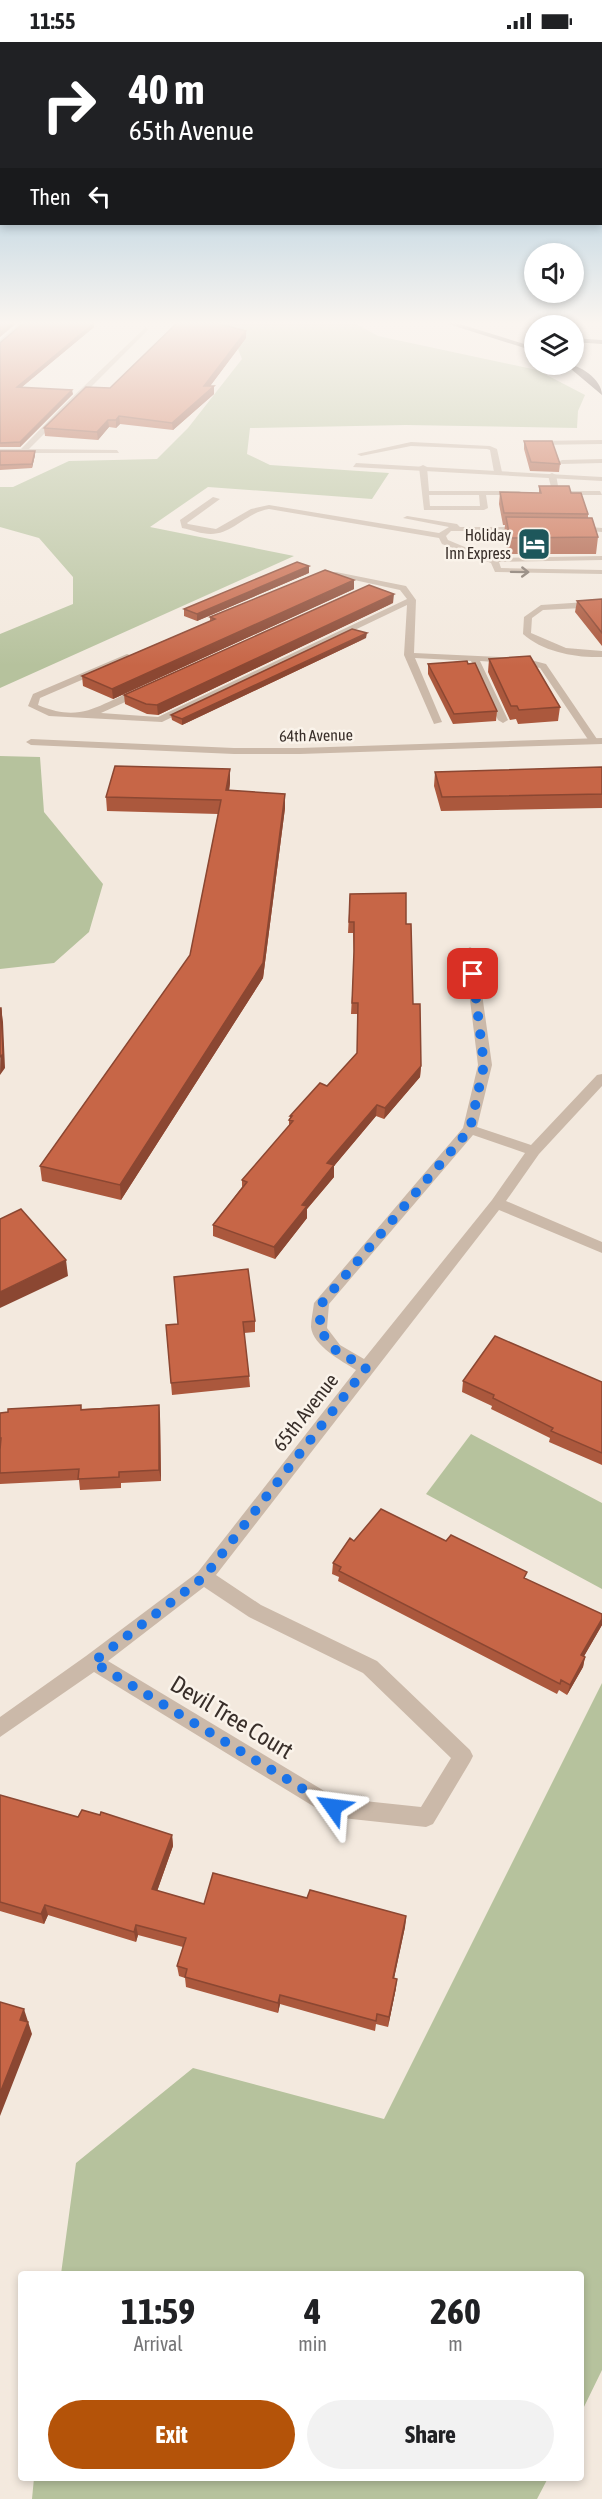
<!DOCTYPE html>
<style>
body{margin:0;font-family:"Asap Condensed",sans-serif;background:#f2f2f2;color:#202124;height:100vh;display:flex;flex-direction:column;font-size:22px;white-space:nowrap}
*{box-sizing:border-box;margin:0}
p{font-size:20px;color:#757577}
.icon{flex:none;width:33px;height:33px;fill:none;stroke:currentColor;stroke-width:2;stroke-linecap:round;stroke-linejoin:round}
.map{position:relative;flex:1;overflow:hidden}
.drawer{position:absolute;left:18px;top:2229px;width:566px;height:210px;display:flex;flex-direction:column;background:#fff;border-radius:6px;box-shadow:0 3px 9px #0003}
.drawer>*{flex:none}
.guide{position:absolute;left:0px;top:0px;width:603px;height:183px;box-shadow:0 3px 9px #0003;background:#202124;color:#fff;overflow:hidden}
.controls{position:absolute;left:524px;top:201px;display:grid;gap:12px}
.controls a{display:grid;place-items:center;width:60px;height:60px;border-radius:50%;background:#fff;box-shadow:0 3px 9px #0003;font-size:30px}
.pin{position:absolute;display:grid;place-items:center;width:51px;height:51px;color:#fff;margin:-26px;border-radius:12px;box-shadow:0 3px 9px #0006}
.me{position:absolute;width:66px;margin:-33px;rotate:301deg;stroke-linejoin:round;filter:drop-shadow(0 0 4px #0008)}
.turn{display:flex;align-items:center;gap:21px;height:126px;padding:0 30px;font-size:27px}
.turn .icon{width:78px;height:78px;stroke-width:2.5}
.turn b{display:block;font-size:42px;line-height:51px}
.then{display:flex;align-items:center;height:57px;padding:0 30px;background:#0003;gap:12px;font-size:22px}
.eta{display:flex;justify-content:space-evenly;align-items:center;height:102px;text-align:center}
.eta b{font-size:36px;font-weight:700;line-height:42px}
.cta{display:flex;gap:12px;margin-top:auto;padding:12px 30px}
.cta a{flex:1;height:69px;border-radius:36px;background:#b45309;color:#fff;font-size:24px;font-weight:700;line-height:69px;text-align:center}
.cta a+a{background:#f2f2f2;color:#202124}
.status{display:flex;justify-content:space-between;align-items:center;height:42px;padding:0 30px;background:#fff;direction:ltr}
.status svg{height:16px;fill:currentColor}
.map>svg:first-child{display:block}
.green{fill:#b6c29d}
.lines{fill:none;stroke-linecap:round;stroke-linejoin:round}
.service{fill:#cbb9a9;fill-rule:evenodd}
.minor{fill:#cbb9a9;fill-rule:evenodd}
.motorway{fill:#5a4840;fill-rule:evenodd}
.wall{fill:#ab583d}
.shaded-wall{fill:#8b4732}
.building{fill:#c76647;stroke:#8b4732;stroke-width:1.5}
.oneway{stroke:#7a6d63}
.route{stroke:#1a73e8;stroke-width:10;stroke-dasharray:0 18}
.labels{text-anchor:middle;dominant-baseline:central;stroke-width:5;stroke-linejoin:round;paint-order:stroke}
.far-poi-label{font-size:16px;fill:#382e29;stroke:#faf3ea;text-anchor:end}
.far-street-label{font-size:16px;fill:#382e29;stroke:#faf3ea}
.street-label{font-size:20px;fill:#382e29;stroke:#faf3ea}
.near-street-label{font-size:24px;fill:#382e29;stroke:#faf3ea}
</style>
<div class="status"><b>11:55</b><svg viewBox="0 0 49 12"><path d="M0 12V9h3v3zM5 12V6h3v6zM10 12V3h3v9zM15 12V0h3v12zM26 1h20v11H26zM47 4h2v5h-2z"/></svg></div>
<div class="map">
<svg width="602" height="2457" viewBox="0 0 602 2457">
<rect width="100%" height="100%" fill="#f3e9de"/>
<path class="green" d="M210 280H353L378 294 537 328 585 353 578 369 577 386 406 383 250 386 247 412 270 423 389 431 372 457 208 445 150 485 294 514 0 646V592L73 562V535L39 496 0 485V445H13L69 419 157 417 188 386 242 317 238 307 214 296Z
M0 714 40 715 44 770 103 842 89 890 54 921 0 927Z
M471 1392 602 1461V1547L426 1452Z
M602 1641V2328L581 2371 580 2232H61L76 2121 193 2026 384 2077Z
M34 2436H548L537 2457H32Z"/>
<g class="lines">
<path class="service" d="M602 398V402L536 403 533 401 536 399Z
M411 400 490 404 497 407 502 430 498 432 494 430 490 408 487 407 411 404 361 414 357 412Z
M602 417V421L562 422 558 420 562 418Z
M423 423 427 425 429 449H519L523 451 519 453H486L488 466 484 468H424L419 425ZM429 453H479L480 464H430Z
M552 431 556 433 559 449H600L602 453H553L548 433Z
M213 455 220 457 187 481 188 482 216 487 251 467 269 463 439 491 449 485 403 476 407 474 457 482 460 485H523L527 487 526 489H451L446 494 448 498 491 516 602 514V518L499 520 501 526 602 528V532L498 530H495L491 521 442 502 439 496 269 467C247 470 233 492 211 492 201 492 192 488 182 486L180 478Z
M577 484 602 486V490L574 488 573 486Z
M336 530 406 544 416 558 414 611 523 616 546 622 599 700 591 702 540 626 523 622 480 619 508 678 503 681 498 678 471 619 415 616 442 680 434 682 404 613 407 563 162 680 49 674 28 664 33 652 127 612 130 613V617L40 656 38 663C85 683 101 659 142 646L147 649 145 651 101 671 158 675 407 557 400 548 336 534 317 536 313 534Z
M602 559V565L543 568 532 576 531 591 566 606 602 609V615C576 616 543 610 523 592L524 575 541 563Z"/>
<path class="minor" d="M21 280H28L0 303V298Z
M146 285 148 288 29 407 117 408 119 411H0V407H21L61 366Z
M356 421 602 435V439L353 425Z
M602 696V702L300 712H234L31 703 26 700 31 697 234 706H300Z
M470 905 476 909 492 1023 477 1085 531 1103 597 1033 602 1032V1044L539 1112 506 1159 602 1200V1211L499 1168 216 1533 261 1563 377 1619 470 1708 473 1714 470 1720 433 1782 426 1785 333 1775 326 1772 94 1630 0 1695V1675L86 1614 198 1530 356 1328C342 1319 313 1304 311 1285 311 1278 313 1269 314 1261L463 1086 478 1023 464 909ZM473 1093 525 1111 492 1158 364 1317 340 1303 327 1286 329 1262ZM204 1545 249 1575 363 1631 451 1716 421 1765 336 1756 108 1619Z"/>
<path class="motorway" d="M442 280H453L534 305V309Z
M573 296 602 298V302L573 300Z
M565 322C579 322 602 337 602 353Z"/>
</g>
<path class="wall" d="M94 285 22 345 73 352 20 405H0V301Z
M246 296 210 344 214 352 173 388 120 382 116 386 109 385 98 398 45 394 44 386 110 346Z
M524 399 560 422 559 430 530 429 524 407Z
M0 409H35V413L32 426 0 428Z
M539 444 571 451 588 472V476L598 495 596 512H508L504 492 505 483H503L499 462 500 450 539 451Z
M309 531 197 579 184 574V567Z
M354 538V547L113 657 83 644 82 634 210 579V575Z
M602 557V604L575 570 577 559Z
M393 561 158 673 147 672 125 662 124 653Z
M366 596 182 683 172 678 171 673Z
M489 617 560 665 558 679 518 682 516 677 510 678 488 630Z
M428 622 497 669 496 679 453 682 428 632Z
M602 725V766L441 769 434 744 435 730Z
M230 741 229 749 285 752V766L263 936 121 1158 42 1139 40 1124 190 913 218 772 107 769 106 755Z
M350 852 406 882 413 962 421 1024 420 1035 384 1077 376 1074 334 1124V1135L307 1167V1176L275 1217 213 1194V1183L242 1145V1138L289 1084V1078L290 1076V1074L327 1044 357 1011 358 972H351L354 917 353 891H348Z
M255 1279V1290L244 1291 249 1334 250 1345 172 1353 166 1283Z
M463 1339 602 1340V1423L549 1400 550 1396 491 1367 492 1364 462 1350Z
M159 1363 160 1374 161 1439 121 1441V1446L80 1448 79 1438 0 1442V1371Z
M354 1499H446L526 1537 602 1583 584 1614 585 1615 583 1625 567 1653 559 1648 557 1652 338 1539 339 1535 332 1532 333 1521Z
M0 1753 78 1775 172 1793 173 1804 157 1849 204 1862 307 1856 406 1874 405 1885 394 1936 396 1946 388 1985 376 1982 375 1989 280 1962 278 1971 186 1945 185 1936 179 1934 177 1924 183 1905 138 1893 136 1900 48 1873 44 1882 0 1869Z"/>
<path class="shaded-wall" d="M13 280H18L0 295V291Z
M94 281V285L17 349V345Z
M246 289V296L205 351 204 344Z
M214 344V352L173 388 172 381Z
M72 348 73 352 20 405V400Z
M119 374 120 382 116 386V378Z
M108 378 109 385 98 398 97 390Z
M35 409V413L32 426V422Z
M309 524V531L197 579V572Z
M354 538V547L113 657 112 647Z
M394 552 393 561 158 673 157 663Z
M367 591 366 596 182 683V677Z
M230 727V741L227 762 226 748Z
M285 752V766L263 936 121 1158 120 1143Z
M1 966 3 980 5 1026 0 1033Z
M421 1024 420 1035 384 1077 385 1066Z
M377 1063 376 1074 334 1124V1135L307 1167V1176L275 1217 274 1205 327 1121Z
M66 1218 68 1234 0 1266V1250Z
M159 1363 160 1374 161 1439 159 1428Z
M602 1577V1583L579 1623 581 1613Z
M585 1615 583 1625 567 1653 570 1643Z
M172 1793 173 1804 154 1858 152 1847Z
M45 1863 48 1873 44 1882 41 1872Z
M406 1874 405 1885 392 1946 393 1936Z
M136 1883 138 1893 136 1900 134 1890Z
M397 1937 396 1946 388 1985 389 1975Z
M280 1953V1962L278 1971V1961Z
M24 1967 32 1992 0 2074V2051L20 1978Z"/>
<path class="building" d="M0 280H13L0 291Z
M25 280 94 281 17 345 72 348 20 400 0 401V301Z
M178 280H212L246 289 204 344H214L172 381 119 374 116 378H108L97 390 44 386 86 345 110 346Z
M524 399H552L560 422 531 420Z
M0 409H35L32 422 0 423Z
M539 444H569L571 451H581L588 472 504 471 500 450 541 451Z
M506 475 592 476 598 495 510 496Z
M297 520 309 524 197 572 184 567Z
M325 528 354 538 112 647 82 634 215 577 210 575Z
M369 543 394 552 157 663 146 662 124 653Z
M602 557V591L577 559Z
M352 587 367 591 182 677 171 673Z
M530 614 560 665 519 668 517 664H511L489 617Z
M467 619 468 622 475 621 497 669 454 672 428 622Z
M115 724 230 727 226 748 285 752 263 921 120 1143 40 1124 190 913 221 758 106 755Z
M602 725V752L442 755 435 730Z
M406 851V882H411L413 962H420L421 1024 385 1066 377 1063 327 1121 334 1123 302 1163 307 1164 274 1205 213 1183 247 1140 242 1138 293 1079 289 1078 292 1074H290L320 1041 327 1044 357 1011 358 961H352L354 909V880H349L350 852Z
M0 966H1L3 1012 0 1015Z
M21 1167 66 1218 0 1250V1177Z
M248 1227 255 1279 243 1280 249 1334 171 1341 166 1283 178 1282 174 1235Z
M495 1294 602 1340V1411L551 1389 553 1386 493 1356 494 1353 463 1339Z
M81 1363V1368L159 1363V1428L119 1430V1435L78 1437 79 1427 0 1431V1408L1 1396H0V1371L8 1370V1367Z
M381 1467 446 1499 451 1493 527 1530 524 1536 602 1572V1577L581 1613 585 1615 570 1643 561 1638 560 1642 339 1529 341 1525 333 1521 350 1496 354 1499Z
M0 1753 78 1775 82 1768 100 1773 101 1770 172 1793 152 1847 204 1862 213 1831 307 1856 310 1848 406 1874 393 1936 397 1937 389 1975 377 1972 376 1979 280 1953 278 1961 185 1935 187 1927 177 1924 186 1896 136 1883 134 1890 45 1863 41 1872 0 1860Z
M0 1960 24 1967 20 1978 28 1980 0 2051Z"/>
<defs><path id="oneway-shaft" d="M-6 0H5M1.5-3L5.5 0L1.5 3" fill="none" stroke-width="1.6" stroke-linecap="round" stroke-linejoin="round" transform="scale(1.5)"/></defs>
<use class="oneway" href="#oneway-shaft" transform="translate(520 530) rotate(1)"/>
<linearGradient id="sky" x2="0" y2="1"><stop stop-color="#7db2d2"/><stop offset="0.45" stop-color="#faf5f0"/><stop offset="1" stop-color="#faf5f0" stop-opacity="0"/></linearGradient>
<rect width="602" height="624" fill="url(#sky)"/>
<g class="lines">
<path class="route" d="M333 1765 93 1620 204 1535 366 1326 334 1307 319 1287 322 1261 470 1087 484 1023 473 932"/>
</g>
<defs>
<symbol id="hotel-square" viewBox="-11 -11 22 22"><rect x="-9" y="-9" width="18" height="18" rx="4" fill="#1e575b" stroke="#faf3ea"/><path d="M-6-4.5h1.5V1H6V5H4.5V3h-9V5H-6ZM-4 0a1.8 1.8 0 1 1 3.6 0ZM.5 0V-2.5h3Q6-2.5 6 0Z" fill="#fff"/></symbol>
</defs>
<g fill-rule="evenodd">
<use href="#hotel-square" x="515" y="483" width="38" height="38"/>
</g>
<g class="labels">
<g class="far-poi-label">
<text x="511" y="493">Holiday<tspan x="511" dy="18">Inn Express</tspan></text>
</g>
<g class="far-street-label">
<text transform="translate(316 693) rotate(-1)">64th Avenue</text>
</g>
<g class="street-label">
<text transform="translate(305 1370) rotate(-52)">65th Avenue</text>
</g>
<g class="near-street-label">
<text transform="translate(232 1675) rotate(31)">Devil Tree Court</text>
</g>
</g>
</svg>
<div class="controls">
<a><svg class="icon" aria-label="sound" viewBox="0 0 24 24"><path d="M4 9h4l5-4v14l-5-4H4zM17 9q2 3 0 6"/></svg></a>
<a><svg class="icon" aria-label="layers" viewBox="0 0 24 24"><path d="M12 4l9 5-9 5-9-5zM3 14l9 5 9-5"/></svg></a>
</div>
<div class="pin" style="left:473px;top:932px;background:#d93025"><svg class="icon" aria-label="arrive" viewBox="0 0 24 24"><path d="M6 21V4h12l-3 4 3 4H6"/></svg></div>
<svg class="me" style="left:333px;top:1765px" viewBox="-20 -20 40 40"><path d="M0-17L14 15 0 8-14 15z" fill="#1a73e8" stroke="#fff" stroke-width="4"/></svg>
<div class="guide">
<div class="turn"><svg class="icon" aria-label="right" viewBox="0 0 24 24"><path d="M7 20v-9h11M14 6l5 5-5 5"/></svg><div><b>40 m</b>65th Avenue</div></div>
<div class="then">Then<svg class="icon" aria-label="left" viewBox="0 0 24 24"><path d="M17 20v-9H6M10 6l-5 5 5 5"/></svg></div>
</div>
<section class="drawer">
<div class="eta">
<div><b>11:59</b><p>Arrival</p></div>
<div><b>4</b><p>min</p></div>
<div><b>260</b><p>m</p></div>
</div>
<div class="cta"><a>Exit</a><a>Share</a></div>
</section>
</div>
